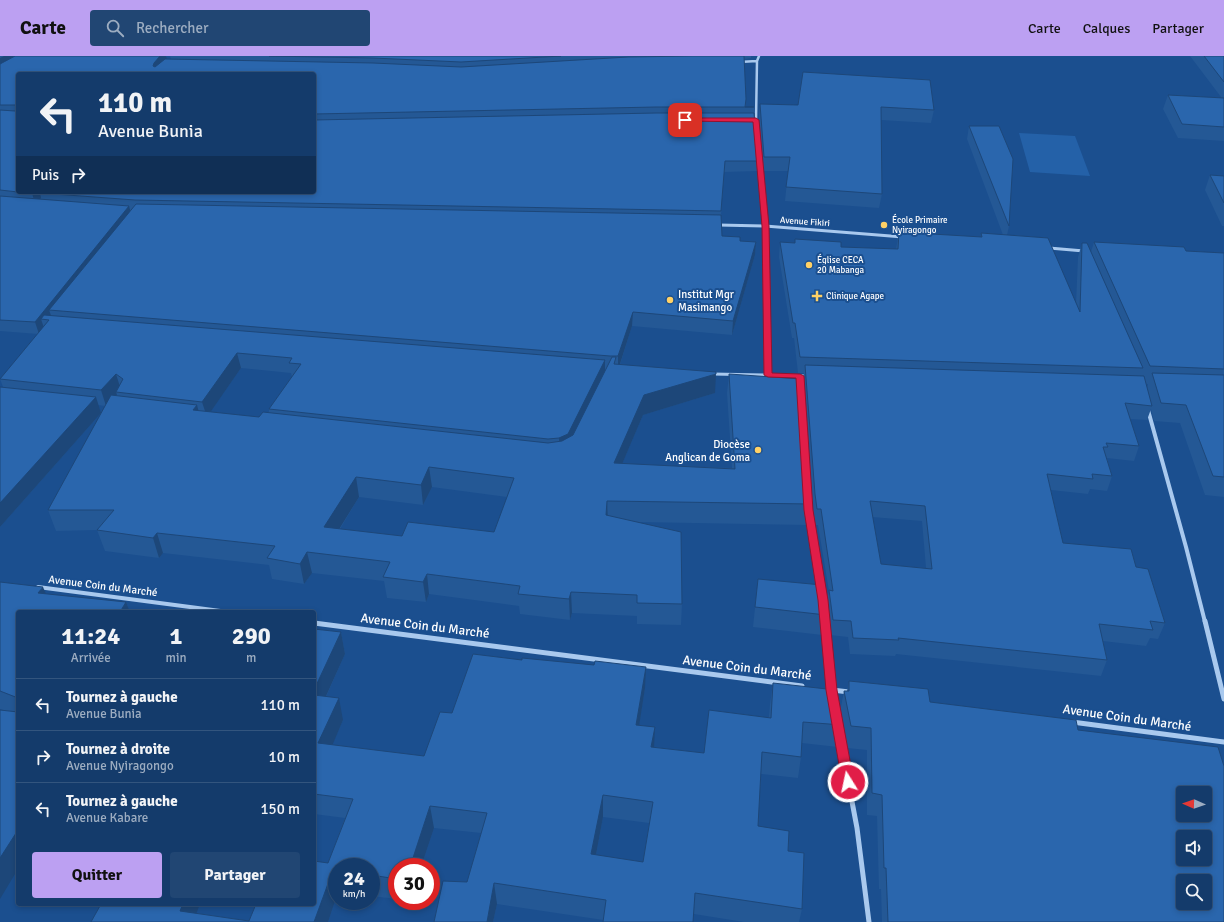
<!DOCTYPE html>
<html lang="fr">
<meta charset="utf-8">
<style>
body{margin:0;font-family:Signika,sans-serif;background:#214673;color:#f1f3f6;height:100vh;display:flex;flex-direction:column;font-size:15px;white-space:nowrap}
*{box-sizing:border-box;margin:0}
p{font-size:13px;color:#9dadc1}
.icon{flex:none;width:22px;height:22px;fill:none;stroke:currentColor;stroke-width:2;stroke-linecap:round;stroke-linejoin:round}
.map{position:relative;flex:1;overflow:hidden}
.side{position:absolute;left:16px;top:554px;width:300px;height:296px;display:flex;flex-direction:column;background:#143b6b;border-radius:4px;box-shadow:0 2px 6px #0003,0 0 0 1px #33557e}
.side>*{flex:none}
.top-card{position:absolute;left:16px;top:16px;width:300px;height:122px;border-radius:4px;box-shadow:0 2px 6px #0003,0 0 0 1px #33557e;background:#143b6b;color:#f1f3f6;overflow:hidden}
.needle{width:26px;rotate:272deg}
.fabs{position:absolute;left:1176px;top:730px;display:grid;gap:8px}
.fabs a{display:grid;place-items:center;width:36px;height:36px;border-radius:4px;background:#143b6b;box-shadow:0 2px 6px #0003,0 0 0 1px #33557e;font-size:20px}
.speed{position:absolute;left:328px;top:802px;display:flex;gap:8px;font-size:20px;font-weight:700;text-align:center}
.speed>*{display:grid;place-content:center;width:52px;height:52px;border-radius:50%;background:#143b6b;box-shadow:0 2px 6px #0003,0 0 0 1px #33557e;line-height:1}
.speed small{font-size:10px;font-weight:400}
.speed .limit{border:6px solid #d22;background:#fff;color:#111}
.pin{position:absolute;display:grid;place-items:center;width:34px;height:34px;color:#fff;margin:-17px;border-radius:8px;box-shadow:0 2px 6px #0006}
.me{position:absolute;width:44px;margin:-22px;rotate:350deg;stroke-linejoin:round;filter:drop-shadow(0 0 3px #0008)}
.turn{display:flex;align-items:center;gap:14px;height:84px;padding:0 16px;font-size:18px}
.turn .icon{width:52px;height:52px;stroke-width:2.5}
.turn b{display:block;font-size:28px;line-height:34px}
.then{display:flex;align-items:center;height:38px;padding:0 16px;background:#0003;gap:8px;font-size:15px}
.eta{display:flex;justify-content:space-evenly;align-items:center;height:68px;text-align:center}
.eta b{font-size:24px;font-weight:700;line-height:28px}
.primary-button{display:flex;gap:8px;margin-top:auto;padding:8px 16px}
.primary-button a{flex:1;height:46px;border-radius:4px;background:#bca0f2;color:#111;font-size:16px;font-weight:700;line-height:46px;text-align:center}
.primary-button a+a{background:#214673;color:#f1f3f6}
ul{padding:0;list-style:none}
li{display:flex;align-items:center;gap:12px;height:52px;padding:0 16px;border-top:1px solid #33557e}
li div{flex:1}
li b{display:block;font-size:15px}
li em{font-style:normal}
header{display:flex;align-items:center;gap:24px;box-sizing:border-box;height:56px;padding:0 20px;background:#bca0f2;color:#111}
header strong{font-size:19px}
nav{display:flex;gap:22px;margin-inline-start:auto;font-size:14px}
.search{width:280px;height:36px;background:#214673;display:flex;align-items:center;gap:10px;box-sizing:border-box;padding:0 14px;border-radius:4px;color:#9dadc1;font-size:15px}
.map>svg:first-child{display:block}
.green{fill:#2461a8}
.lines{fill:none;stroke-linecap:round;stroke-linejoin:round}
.minor-far3{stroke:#a9c9ee;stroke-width:2.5}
.minor-far2{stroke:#a9c9ee;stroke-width:3}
.minor-far1{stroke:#a9c9ee;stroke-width:4}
.minor{stroke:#a9c9ee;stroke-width:5}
.wall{fill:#245895;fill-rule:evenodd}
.shaded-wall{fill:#1d4779}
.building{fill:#2a66ad;stroke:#1d4779;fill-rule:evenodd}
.route{fill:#e11d48;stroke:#92132f}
.poi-dot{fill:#ffd166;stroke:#1b4f8f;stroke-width:1.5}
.labels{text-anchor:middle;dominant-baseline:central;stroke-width:4;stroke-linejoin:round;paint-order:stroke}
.far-poi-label{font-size:9px;fill:#fff;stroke:#1b4f8f;text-anchor:start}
.far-street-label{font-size:9px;fill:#fff;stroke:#1b4f8f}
.poi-label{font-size:11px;fill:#fff;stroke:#1b4f8f;text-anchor:start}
.street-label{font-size:11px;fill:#fff;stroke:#1b4f8f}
.near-street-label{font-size:13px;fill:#fff;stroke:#1b4f8f}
</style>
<header>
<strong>Carte</strong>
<div class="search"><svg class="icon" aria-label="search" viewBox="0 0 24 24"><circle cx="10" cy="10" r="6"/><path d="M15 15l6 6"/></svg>Rechercher</div>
<nav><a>Carte</a><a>Calques</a><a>Partager</a></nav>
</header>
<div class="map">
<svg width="1224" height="866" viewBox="0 0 1224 866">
<rect width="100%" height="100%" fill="#1b4f8f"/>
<path class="green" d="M1019 77 1075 80 1090 120 1030 116Z"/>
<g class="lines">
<path class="minor-far3" d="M759 0 757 5 756 64 763 146
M739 6 757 5"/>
<path class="minor-far2" d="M763 145 765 170 768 319
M718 169 765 170 903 181
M1049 192 1084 195
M712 318 807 320"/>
<path class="minor-far1" d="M1148 354 1186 491 1205 566
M809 451 821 533
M38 531 228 556
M825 558 826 566"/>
<path class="minor" d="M826 565 832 637
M1205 565 1224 643
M314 567 802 630
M832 634 849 636
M1072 666 1224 686
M839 677 857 772 869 866"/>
</g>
<path class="wall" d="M0 0 171 4 170 0H751V2L744 3 746 43V51H754V57L758 105V115L724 116 721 159 722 180 740 185 756 186 755 199 732 279 632 270 620 309 715 337 643 359 622 408 732 412 727 337 729 318 810 448 808 469 638 466 682 548 681 569 637 568V560L572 557 570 564 520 558 519 550 429 538 426 546 387 542 384 525 312 517 304 528 272 523 269 509 163 497 159 502 105 495 97 474 56 475 48 454 105 350 98 349 101 357 0 471V331H3L0 323 38 278 0 275ZM18 18H314V136H18ZM241 312 291 317 292 321 269 353V356L259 361 210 356ZM432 431 507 441 494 476 402 480 340 473 359 441 423 449Z
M1190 0H1224V85L1178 82 1163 53 1168 39 1221 42V41Z
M803 16 934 54 931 67 881 64 882 138 879 152 785 145 788 115H763L759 61 760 48 798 49Z
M969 70 1009 170 1007 179 1076 248 1078 201 1082 187 1091 196 1094 186 1186 195 1224 197V441L1205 439 1180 367 1154 365 1151 353 1147 364 1130 363 1139 390 1134 405 1107 402 1112 420 1107 435 1090 433 1088 438 1051 434 1063 487 1136 511 1165 567 1158 583 1150 582 1146 590 1103 585 1107 604 1101 620 896 598 895 600 850 598 848 581 830 579 826 550 829 535 818 469H815L812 454 803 323 804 317H798L794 282H792L779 201 780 186 841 191 896 193 899 176 981 181V177L1003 179 967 83ZM1146 328H1148L1147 332ZM872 461 922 465 926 512 881 508Z
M1210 119 1224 120V170H1222L1205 134Z
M758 523 826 559 822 579 753 571Z
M0 526 46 538 126 546 130 556H18V813L3 654 0 653Z
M314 573 341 576 345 598 326 641 343 664 332 689 424 700 452 657 645 632 639 669 654 691 704 697 769 661 770 648 773 627 842 669 838 691 802 687 801 701 798 722 761 718 758 770 788 795 802 853 799 866H744L694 858 603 864 497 848 493 866H434L467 826 481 777 434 772 421 811H397V843L371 840V811H337V839L328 866H91L196 857 249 865 278 849 328 807 345 762 314 758ZM603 761 649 767 643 806 596 799Z
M849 625 930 646 1078 674 1224 866H882L881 833H879L877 760 867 759V694L847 692 840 656 844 635H847Z"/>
<path class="shaded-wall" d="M4 0H23L0 13V2Z
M160 0H166L167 4 156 18 153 10 154 7Z
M32 136H47L40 137 41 142 35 148 32 137Z
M129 150 132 161 49 254 52 262 41 263 44 272 39 278 35 266Z
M756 186 755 199 732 279 733 265Z
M633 256 632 270 618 314V300Z
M237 297 241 312 207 361 202 346Z
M605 304V320L568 394 560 399 559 382Z
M116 318 121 334 116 336 117 339 106 350 101 334Z
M716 318 715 337 643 359 614 427V407L644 339Z
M96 341 101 357 0 471V447Z
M197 349 202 368 193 354Z
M429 411 432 431 423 449 421 429Z
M356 421 359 441 328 491 324 471Z
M607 445 608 465 606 459Z
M157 477 163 497 159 502 153 482Z
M307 496 312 517 304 528 300 508Z
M427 518 429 538 426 546 423 526Z
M43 531 52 552 38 537Z
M571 536 572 557 570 564 569 543Z
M126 546 130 556H120Z
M341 576 345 598 317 660 314 649V634Z
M646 611 645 632 636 690V669Z
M339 642 343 664 324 709 318 687Z
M655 671 654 692 651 691Z
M603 739V761L592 820 591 798Z
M430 750 434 772 421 811H410Z
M18 774V813L0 843V802Z
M333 814 337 829V839L328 866H314Z
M494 827 497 848 493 866H487Z
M183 848H200L193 866 180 855Z"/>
<path class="building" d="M15 0H160L154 7 153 10 155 11 165 3 373 7 461 11 628 1 692 0H744L746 43 745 51H754H656L314 58V18H18V136L0 134V54L15 55 18 52 15 49H0V8Z
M269 0H561L461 6 373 2Z
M1204 0H1224V26Z
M803 16 930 24 934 54 881 51 882 138 786 131 790 101H764L760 48 798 49Z
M1168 39 1224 42V71L1182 68Z
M656 57H754L758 105H725L721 155 135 144 40 137 41 136H314V64Z
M969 70H999L1013 103 1009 170Z
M1210 119 1224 120V147Z
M0 140 129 150 35 266 0 264Z
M136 148 721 159 722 180 740 181V185L756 186 733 265 633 256 618 300H610L49 254Z
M899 176 982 181 981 177 1048 182 1080 256 1082 187H1087L1143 312 800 301 795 267H793L780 186 795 187V183L841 186V191L898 193Z
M1094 186 1184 191 1186 195 1224 197V313L1150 310Z
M44 259 605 304 568 378 559 382 548 383 269 353 301 308 289 307 292 302 237 297 202 346 116 336 123 323 116 318 101 334 0 323 49 264 41 263Z
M612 301H616L614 308 716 316V318L644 339 614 407 735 413 729 318 801 323 810 448 607 445 606 459 681 476 682 548 637 547V539L571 536 569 543 518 538 520 530 427 518 423 526 383 521 390 506 307 496 300 508 267 502 275 490 157 477 153 482 97 474 114 454H48L111 339 197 349 193 354 259 361 263 356 548 387 562 385 573 379ZM429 411 514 422 494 476 408 466 402 480 324 471 356 421 421 429Z
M805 309 1144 320 1152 350 1125 347 1139 390 1106 387 1108 391H1103L1112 420 1092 418 1093 423 1047 418 1063 487 1131 493 1136 511 1148 513 1165 567 1150 565 1153 574 1099 568 1107 604 898 582 899 584 853 582 851 565 833 564 829 534 833 535 821 453H817L815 438ZM870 445 925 450 932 513 881 508Z
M1152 317 1224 319V421L1213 420 1186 349 1161 347Z
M0 331 96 341 0 447Z
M758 523 822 529 826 559 755 551Z
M0 526 43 531 38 537 126 546 120 556H18V642L0 635Z
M201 555 215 556H200Z
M314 573 341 576 314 634Z
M473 598 522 604V602L594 609 595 605 646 611 636 669 655 671 651 691 704 697 709 654 771 662 773 627 836 634 842 669 803 666 801 701 762 696 758 770 789 775 788 795 804 797 802 853 695 837 693 866H603L606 844 494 827 487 866H434L443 825 467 826 487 757 430 750 410 811H397V823L371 819V811H337V814H333L314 866H91L101 848H132L140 849V848H183L180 855 249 865 256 848 278 849V848H314V805L328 807 353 743 314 738V639L339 642 318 687 424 700 440 656 452 657ZM603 739 653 746 643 806 591 798Z
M849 625 928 633 930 646 1076 664 1078 674 1218 691 1224 710V866H888L886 812H884L882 739 872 737 871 672 851 670 844 635H849ZM1183 737H1205V759H1183ZM1183 781H1205V803H1183ZM1183 825H1205V847H1183Z
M0 654 18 656V774L0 802Z"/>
<path class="route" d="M685 62H756L759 64 769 170 772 317 800 318 804 320 813 454 828 544 837 634 854 726 853 730 848 731 844 730 842 726 826 634 818 544 804 454 796 322 768 321 764 319 762 170 753 66 683 65 682 64Z"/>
<g class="poi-dot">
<circle cx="884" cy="169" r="4"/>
<circle cx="809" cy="209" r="4"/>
<path d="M815 234h4v4h4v4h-4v4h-4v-4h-4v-4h4z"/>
<circle cx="670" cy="244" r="4"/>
<circle cx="758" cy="394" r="4"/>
</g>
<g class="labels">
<g class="far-poi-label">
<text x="892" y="164">École Primaire<tspan x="892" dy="10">Nyiragongo</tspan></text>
<text x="817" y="204">Église CECA<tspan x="817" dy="10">20 Mabanga</tspan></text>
<text x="826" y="240">Clinique Agape</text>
</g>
<g class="far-street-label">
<text transform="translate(805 166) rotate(4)">Avenue Fikiri</text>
</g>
<g class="poi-label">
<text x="678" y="238">Institut Mgr<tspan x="678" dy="13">Masimango</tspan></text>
<text x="750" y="388" text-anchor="end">Diocèse<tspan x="750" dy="13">Anglican de Goma</tspan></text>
</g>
<g class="street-label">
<text transform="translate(103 530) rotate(7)">Avenue Coin du Marché</text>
</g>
<g class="near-street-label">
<text transform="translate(425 570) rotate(7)">Avenue Coin du Marché</text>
<text transform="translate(747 612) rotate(7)">Avenue Coin du Marché</text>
<text transform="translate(1127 662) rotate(8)">Avenue Coin du Marché</text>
</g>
</g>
</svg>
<div class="fabs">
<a><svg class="needle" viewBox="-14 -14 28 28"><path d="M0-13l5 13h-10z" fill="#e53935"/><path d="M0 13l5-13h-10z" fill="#9dadc1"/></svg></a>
<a><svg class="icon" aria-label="sound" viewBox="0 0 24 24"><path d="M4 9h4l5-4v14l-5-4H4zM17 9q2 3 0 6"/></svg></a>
<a><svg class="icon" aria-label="search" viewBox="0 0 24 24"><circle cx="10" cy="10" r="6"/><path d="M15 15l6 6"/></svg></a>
</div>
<div class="speed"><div>24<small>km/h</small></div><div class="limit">30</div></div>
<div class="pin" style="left:685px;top:64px;background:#d93025"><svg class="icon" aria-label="arrive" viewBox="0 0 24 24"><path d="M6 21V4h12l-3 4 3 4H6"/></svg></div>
<svg class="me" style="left:848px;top:726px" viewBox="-20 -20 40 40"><circle r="17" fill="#e11d48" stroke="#fff" stroke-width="3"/><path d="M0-11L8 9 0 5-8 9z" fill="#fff"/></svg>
<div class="top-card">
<div class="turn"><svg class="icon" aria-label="left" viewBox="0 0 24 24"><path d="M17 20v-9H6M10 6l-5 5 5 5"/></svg><div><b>110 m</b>Avenue Bunia</div></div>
<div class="then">Puis<svg class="icon" aria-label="right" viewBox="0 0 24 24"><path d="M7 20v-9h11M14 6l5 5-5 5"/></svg></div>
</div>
<section class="side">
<div class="eta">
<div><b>11:24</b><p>Arrivée</p></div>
<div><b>1</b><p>min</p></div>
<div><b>290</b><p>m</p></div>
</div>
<ul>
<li><svg class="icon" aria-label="left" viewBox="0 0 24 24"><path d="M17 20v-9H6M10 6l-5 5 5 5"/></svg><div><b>Tournez à gauche</b><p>Avenue Bunia</p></div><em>110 m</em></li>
<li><svg class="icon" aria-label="right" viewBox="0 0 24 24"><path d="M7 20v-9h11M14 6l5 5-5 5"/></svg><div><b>Tournez à droite</b><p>Avenue Nyiragongo</p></div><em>10 m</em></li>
<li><svg class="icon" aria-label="left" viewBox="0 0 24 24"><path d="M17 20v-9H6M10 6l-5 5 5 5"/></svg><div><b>Tournez à gauche</b><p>Avenue Kabare</p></div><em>150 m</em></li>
</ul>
<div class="primary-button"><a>Quitter</a><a>Partager</a></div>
</section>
</div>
